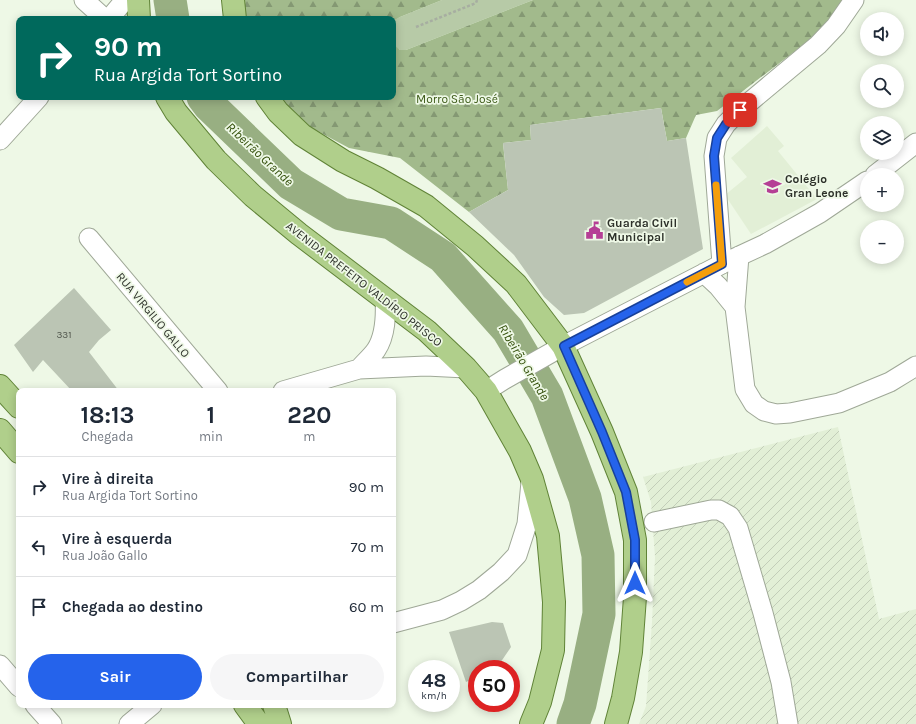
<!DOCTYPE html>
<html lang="pt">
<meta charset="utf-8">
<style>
body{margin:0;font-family:Karla,sans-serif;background:#f6f6f7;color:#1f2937;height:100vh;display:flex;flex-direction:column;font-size:15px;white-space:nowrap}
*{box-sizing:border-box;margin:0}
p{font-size:13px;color:#747a83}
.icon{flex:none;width:22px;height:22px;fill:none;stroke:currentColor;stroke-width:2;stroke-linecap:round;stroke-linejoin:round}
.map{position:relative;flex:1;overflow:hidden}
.side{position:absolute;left:16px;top:388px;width:380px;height:320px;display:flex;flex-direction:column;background:#fff;border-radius:8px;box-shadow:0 2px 10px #0003}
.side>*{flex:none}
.banner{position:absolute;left:16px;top:16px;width:380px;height:84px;border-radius:8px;box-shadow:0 2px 10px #0003;background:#00695c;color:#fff;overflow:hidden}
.tools{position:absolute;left:860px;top:12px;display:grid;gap:8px}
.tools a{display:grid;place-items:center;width:44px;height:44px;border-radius:50%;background:#fff;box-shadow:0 2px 10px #0003;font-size:20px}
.speed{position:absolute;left:408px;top:660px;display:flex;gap:8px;font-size:20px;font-weight:700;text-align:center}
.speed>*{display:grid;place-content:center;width:52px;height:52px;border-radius:50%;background:#fff;box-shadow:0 2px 10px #0003;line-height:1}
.speed small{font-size:10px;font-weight:400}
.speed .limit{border:6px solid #d22;background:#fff;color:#111}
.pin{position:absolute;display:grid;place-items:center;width:34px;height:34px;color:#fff;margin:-17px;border-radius:8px;box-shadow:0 2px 6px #0006}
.me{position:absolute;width:44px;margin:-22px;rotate:0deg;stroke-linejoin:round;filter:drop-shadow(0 0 3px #0008)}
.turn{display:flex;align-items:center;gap:14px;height:84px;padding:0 12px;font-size:18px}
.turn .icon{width:52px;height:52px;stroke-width:2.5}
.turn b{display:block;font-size:28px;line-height:34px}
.eta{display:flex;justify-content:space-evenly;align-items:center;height:68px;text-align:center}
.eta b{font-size:24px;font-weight:700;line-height:28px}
.cta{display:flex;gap:8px;margin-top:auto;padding:8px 12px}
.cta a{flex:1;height:46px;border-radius:24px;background:#2563eb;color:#fff;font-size:16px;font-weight:700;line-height:46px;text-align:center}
.cta a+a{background:#f6f6f7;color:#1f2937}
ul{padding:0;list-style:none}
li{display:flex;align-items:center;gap:12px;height:60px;padding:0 12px;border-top:1px solid #e0e1e3}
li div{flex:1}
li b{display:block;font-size:15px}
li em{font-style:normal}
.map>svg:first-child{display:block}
.built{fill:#e2efd6}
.industrial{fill:url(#industrial-furrows)}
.green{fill:#b7caa7}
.forest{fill:url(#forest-firs)}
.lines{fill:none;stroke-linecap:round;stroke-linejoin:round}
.river{stroke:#98af82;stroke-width:33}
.building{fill:#bbc5b4}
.minor-casing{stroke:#9fa897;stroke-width:21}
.major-casing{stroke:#608337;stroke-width:24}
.path{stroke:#a7aea1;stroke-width:2.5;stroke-dasharray:3 2;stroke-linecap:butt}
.minor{stroke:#fff;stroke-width:19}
.major{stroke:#b0cf8b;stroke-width:22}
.route-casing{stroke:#184099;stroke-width:10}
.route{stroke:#2563eb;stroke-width:7}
.slow{stroke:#f59e0b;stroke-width:7}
.labels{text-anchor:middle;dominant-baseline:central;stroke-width:3.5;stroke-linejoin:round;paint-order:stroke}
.number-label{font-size:10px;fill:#50564c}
.park-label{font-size:12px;fill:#3c5a18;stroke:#eef8e6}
.poi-label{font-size:12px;font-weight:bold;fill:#2d312a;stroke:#eef8e6;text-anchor:start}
.street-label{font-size:12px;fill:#2d312a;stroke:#eef8e6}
.water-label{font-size:13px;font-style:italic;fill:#324e09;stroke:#eef8e6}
</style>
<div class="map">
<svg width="916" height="724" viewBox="0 0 916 724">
<defs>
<pattern id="industrial-furrows" width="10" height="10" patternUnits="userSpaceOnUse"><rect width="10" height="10" fill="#e2efd6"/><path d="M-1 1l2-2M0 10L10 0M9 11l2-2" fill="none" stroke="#c2cdb8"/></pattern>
<pattern id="forest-firs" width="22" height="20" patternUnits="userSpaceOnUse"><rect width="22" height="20" fill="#a2ba8c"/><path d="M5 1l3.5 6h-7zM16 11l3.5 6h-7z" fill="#849873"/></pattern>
</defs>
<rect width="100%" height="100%" fill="#eef8e6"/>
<path class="built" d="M767 126 784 146 778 151 817 199 751 234 725 195 747 177 731 158Z"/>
<path class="industrial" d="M838 427 879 619 916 609V724H639L646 706 652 622 655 557 651 502 643 477Z"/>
<path class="green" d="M442 0H533L406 50H400L394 46V20L400 17Z"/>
<path class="forest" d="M237 0H442L400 17 393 21V19H238Z
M533 0H842L834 21 717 111 696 115 686 138 667 141 661 108 530 125 531 140 503 143 508 190 469 212 400 158 349 148 310 127 277 97H393V44L400 50H406Z"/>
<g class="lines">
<path class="river" d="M170 0 173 19
M203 97 209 105 291 184 341 214 391 223 443 257 508 330 547 396 585 498 598 555 599 614 580 704 573 724"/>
</g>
<path class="building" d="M661 108 667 141 686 138 703 249 584 313 564 315 544 297 514 255 469 212 508 190 503 143 531 140 530 125Z
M74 288 111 330 99 340 89 352 119 391H72L43 360 33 372 14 345Z
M492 622 503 623 511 647 496 669H477V677L466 682 449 632Z"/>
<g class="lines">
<defs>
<path id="minor" d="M84 0 105 19
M109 19 125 0
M0 140 39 97
M875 175 916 143
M89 238 218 391
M739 256 735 307 745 389 754 404 764 411 776 414 790 413 839 403 890 382 916 366
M722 264 714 156 717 138 726 124 740 110 818 45 836 26 854 0
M704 273 718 286 735 307
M359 369C364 363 371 357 376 350 386 335 386 315 385 298
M283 391 359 369 426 366 466 368
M486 391 505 379 563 346 722 264 765 244 820 213 867 181
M654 522 711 510H719L730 516 738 528 763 613 781 682 788 724
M393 623 442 610 461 601 479 590 501 572 517 555 527 524 531 482
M0 665 19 687
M35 705 52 724
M129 724 152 705"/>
<path id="major" d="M138 0 139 19
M233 0 235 19
M167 97 176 112 216 160 253 196 299 234 427 331 466 368 486 391 520 451 532 479 548 536 554 602 553 650 540 702 531 724
M267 97 278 112 302 135 343 161 377 178 426 206 475 246 516 284 563 346 602 432 626 492 635 540V597L631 652 623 698 616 724
M0 386 19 407
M0 430 19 452
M245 705 259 724
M274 705 280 724"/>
</defs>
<use href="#minor" class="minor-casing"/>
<use href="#major" class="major-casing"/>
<path class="path" d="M416 27 476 3 477 0"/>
<use href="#minor" class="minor"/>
<use href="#major" class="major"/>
</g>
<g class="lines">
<defs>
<path id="route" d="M635 583V540L626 492 602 432 564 346 722 264 714 156 717 138 726 124 740 110"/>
</defs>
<use href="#route" class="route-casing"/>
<use href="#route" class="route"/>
<path class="slow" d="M687 282 722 264 716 185"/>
</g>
<defs>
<symbol id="school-bare" viewBox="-9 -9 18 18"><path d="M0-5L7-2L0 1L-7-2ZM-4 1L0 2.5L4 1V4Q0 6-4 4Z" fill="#b53f95" stroke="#eef8e6" stroke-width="2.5" paint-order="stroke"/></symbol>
<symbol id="civic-bare" viewBox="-9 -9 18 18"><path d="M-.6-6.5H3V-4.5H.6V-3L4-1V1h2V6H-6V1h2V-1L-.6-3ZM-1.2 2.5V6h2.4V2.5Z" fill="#b53f95" stroke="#eef8e6" stroke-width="2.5" paint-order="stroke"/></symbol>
</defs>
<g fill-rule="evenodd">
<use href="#school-bare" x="760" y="174" width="25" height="25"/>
<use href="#civic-bare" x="582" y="218" width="25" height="25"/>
</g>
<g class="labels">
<g class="number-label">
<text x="64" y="335">331</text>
</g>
<g class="park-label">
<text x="457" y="99">Morro São José</text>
</g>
<g class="poi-label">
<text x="785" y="179">Colégio<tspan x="785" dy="14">Gran Leone</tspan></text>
<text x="607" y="223">Guarda Civil<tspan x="607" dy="14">Municipal</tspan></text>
</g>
<g class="street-label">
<text transform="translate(364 284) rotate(38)">AVENIDA PREFEITO VALDÍRIO PRISCO</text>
<text transform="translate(153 315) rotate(50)">RUA VIRGILIO GALLO</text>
</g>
<g class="water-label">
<text transform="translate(260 154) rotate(43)">Ribeirão Grande</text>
<text transform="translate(524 362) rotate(59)">Ribeirão Grande</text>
</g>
</g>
</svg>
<div class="tools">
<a><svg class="icon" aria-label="sound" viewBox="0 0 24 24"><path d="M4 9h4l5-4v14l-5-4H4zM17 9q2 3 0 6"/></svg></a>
<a><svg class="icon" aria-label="search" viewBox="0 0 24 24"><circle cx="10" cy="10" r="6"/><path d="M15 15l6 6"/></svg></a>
<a><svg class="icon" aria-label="layers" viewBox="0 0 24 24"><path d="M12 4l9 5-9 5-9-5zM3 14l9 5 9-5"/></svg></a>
<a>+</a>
<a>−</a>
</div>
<div class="speed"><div>48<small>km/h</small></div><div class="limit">50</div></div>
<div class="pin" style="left:740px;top:110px;background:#d93025"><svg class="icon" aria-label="arrive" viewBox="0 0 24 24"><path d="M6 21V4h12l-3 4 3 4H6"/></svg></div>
<svg class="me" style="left:635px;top:583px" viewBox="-20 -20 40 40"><path d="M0-17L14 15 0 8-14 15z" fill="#2563eb" stroke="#fff" stroke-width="4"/></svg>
<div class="banner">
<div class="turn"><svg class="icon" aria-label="right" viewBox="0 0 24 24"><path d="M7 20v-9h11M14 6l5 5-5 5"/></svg><div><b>90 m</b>Rua Argida Tort Sortino</div></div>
</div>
<section class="side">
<div class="eta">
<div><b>18:13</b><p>Chegada</p></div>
<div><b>1</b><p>min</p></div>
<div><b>220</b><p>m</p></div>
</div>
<ul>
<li><svg class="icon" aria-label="right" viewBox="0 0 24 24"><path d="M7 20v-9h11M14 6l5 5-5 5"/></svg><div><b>Vire à direita</b><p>Rua Argida Tort Sortino</p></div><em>90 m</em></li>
<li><svg class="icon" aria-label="left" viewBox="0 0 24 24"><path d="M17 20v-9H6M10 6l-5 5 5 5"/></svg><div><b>Vire à esquerda</b><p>Rua João Gallo</p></div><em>70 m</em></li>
<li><svg class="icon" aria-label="arrive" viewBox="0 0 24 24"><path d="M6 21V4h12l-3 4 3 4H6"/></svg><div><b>Chegada ao destino</b></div><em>60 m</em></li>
</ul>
<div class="cta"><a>Sair</a><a>Compartilhar</a></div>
</section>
</div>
